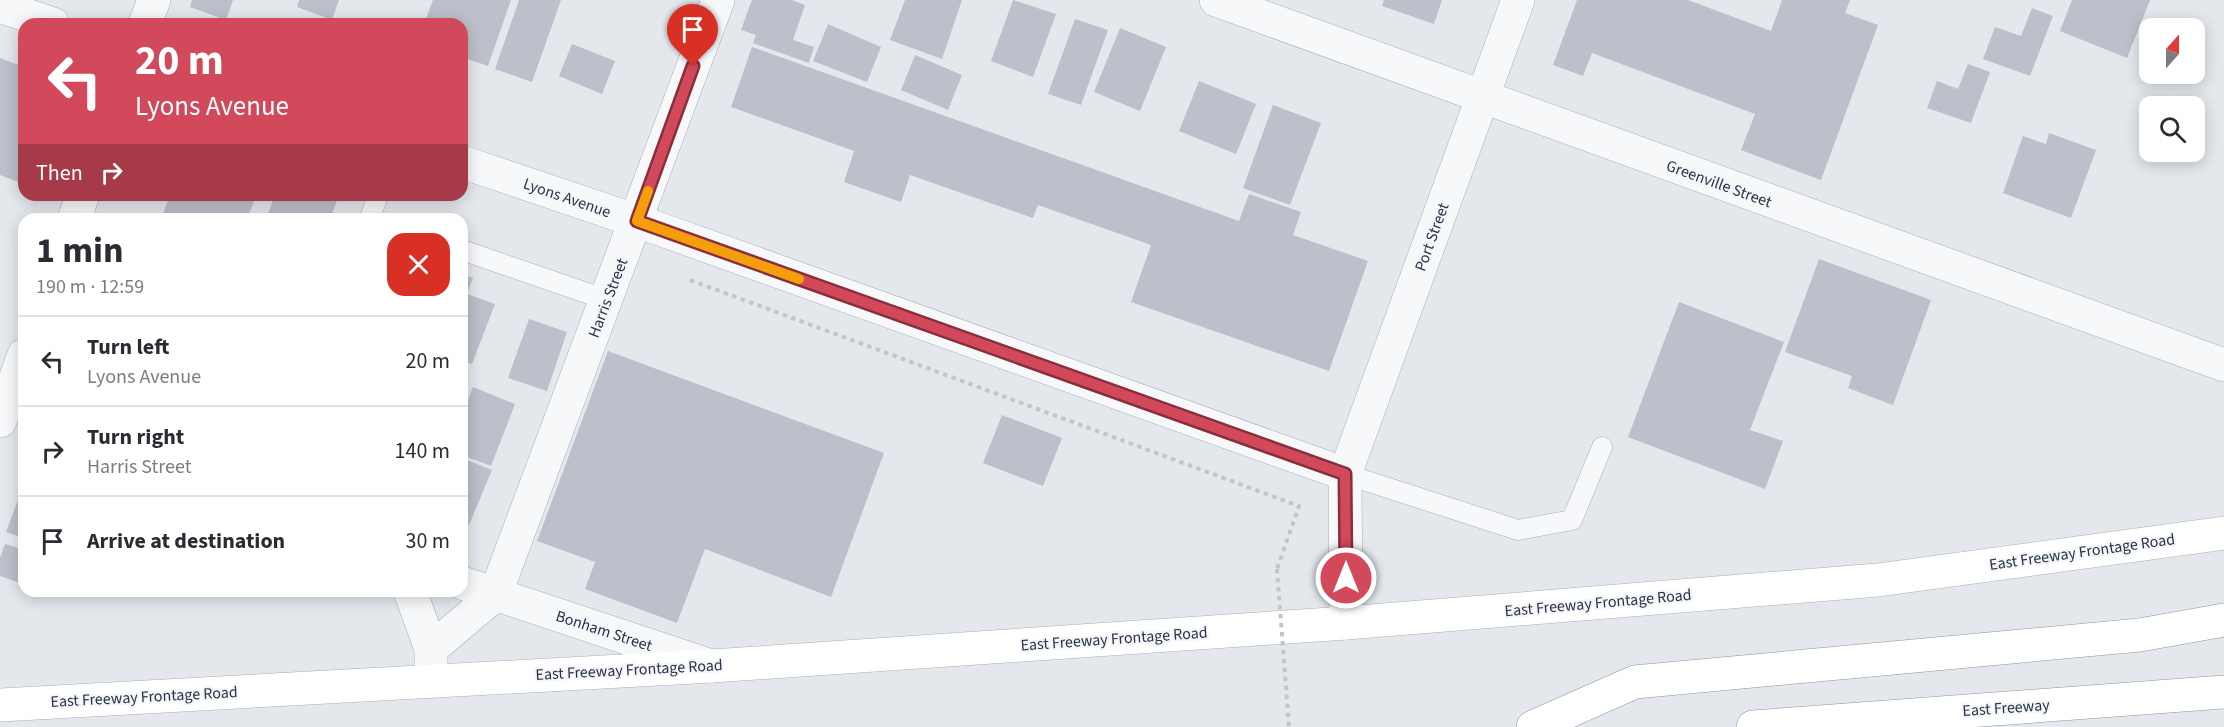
<!DOCTYPE html>
<meta charset="utf-8">
<style>
body{margin:0;font-family:"Source Sans 3",sans-serif;background:#f7f7f7;color:#2b2b33;height:100vh;display:flex;flex-direction:column;font-size:22px;white-space:nowrap}
*{box-sizing:border-box;margin:0}
p{font-size:20px;color:#7c7c81}
.icon{flex:none;width:33px;height:33px;fill:none;stroke:currentColor;stroke-width:2;stroke-linecap:round;stroke-linejoin:round}
.map{position:relative;flex:1;overflow:hidden}
.side{position:absolute;left:18px;top:213px;width:450px;height:384px;display:flex;flex-direction:column;background:#fff;border-radius:18px;box-shadow:0 3px 15px #0003}
.side>*{flex:none}
.top-card{position:absolute;left:18px;top:18px;width:450px;height:183px;border-radius:18px;box-shadow:0 3px 15px #0003;background:#d1495b;color:#fff;overflow:hidden}
.needle{width:39px;rotate:21deg}
.tools{position:absolute;left:2139px;top:18px;display:grid;gap:12px}
.tools a{display:grid;place-items:center;width:66px;height:66px;border-radius:12px;background:#fff;box-shadow:0 3px 15px #0003;font-size:30px}
.pin{position:absolute;display:grid;place-items:center;width:51px;height:51px;color:#fff;margin:-62px -26px;border-radius:50% 50% 50% 0;rotate:-45deg;box-shadow:0 0 6px #0007}
.pin .icon{rotate:45deg}
.me{position:absolute;width:66px;margin:-33px;rotate:0deg;stroke-linejoin:round;filter:drop-shadow(0 0 4px #0008)}
.turn{display:flex;align-items:center;gap:21px;height:126px;padding:0 18px;font-size:27px}
.turn .icon{width:78px;height:78px;stroke-width:2.5}
.turn b{display:block;font-size:42px;line-height:51px}
.then{display:flex;align-items:center;height:57px;padding:0 18px;background:#0003;gap:12px;font-size:22px}
.round{display:grid;place-items:center;flex:none;width:63px;height:63px;border-radius:18px;background:#f7f7f7}
.headline{display:flex;align-items:center;justify-content:space-between;height:102px;padding:0 18px}
h1{font-size:36px;font-weight:700;line-height:45px}
ul{padding:0;list-style:none}
li{display:flex;align-items:center;gap:18px;height:90px;padding:0 18px;border-top:2px solid #e1e1e2}
li div{flex:1}
li b{display:block;font-size:22px}
li em{font-style:normal}
.map>svg:first-child{display:block}
.building{fill:#bbc0ca}
.lines{fill:none;stroke-linecap:round;stroke-linejoin:round}
.service-casing{stroke:#a9aeb7;stroke-width:21}
.minor-casing{stroke:#a9aeb7;stroke-width:34}
.tertiary-casing{stroke:#a9aeb7;stroke-width:34}
.secondary-casing{stroke:#a9aeb7;stroke-width:34}
.motorway-casing{stroke:#8b94a3;stroke-width:34}
.path{stroke:#c2c5cb;stroke-width:4;stroke-dasharray:4.5 4.5;stroke-linecap:butt}
.service{stroke:#f7f8fa;stroke-width:20}
.minor{stroke:#f7f8fa;stroke-width:33}
.tertiary{stroke:#f7f8fa;stroke-width:33}
.secondary{stroke:#fff;stroke-width:33}
.motorway{stroke:#fff;stroke-width:33}
.path-bridge{stroke:#c2c5cb;stroke-width:4;stroke-dasharray:4.5 4.5;stroke-linecap:butt}
.route-casing{stroke:#882f3b;stroke-width:15}
.route{stroke:#d1495b;stroke-width:10}
.slow{stroke:#f59e0b;stroke-width:10}
.labels{text-anchor:middle;dominant-baseline:central;stroke-width:4.5;stroke-linejoin:round;paint-order:stroke}
.street-label{font-size:16px;fill:#2b3445;stroke:#f4f6f9}
</style>
<div class="map">
<svg width="2224" height="727" viewBox="0 0 2224 727">
<rect width="100%" height="100%" fill="#e4e7ec"/>
<path class="building" d="M192 0H233L226 20 190 7Z
M299 0H339L332 20 297 7Z
M433 0H511L488 66 462 57V24H424Z
M519 0H561L532 82 495 69Z
M752 0H792L805 5 793 40 814 47 809 63 753 43 756 35 741 30Z
M905 0H962L942 59 890 40Z
M1013 0 1056 14 1033 77 991 61Z
M1384 0H1442L1434 24 1382 6Z
M1577 0H1688L1771 31 1782 0H1850L1845 13 1878 25 1821 180 1741 150 1755 114 1592 53 1583 76 1553 65Z
M2072 0H2150L2127 58 2060 31Z
M2032 8 2053 16 2030 76 1983 59 1995 27 2021 36Z
M1075 19 1108 30 1081 105 1048 94Z
M828 24 881 47 867 82 813 61Z
M1120 28 1166 47 1140 111 1094 92Z
M572 44 615 61 602 94 559 76Z
M752 47 1239 221 1249 194 1301 212 1293 235 1368 261 1329 371 1131 302 1151 245 1038 205 1033 218 910 175 901 202 844 182 854 151 731 107Z
M915 55 962 75 948 110 901 90Z
M0 58 24 67V184L0 175Z
M1968 64 1990 72 1971 123 1927 108 1937 81 1958 89Z
M1199 81 1256 104 1236 154 1179 131Z
M1273 105 1321 123 1290 205 1243 188Z
M2049 133 2096 150 2071 218 2003 193 2023 136 2046 144Z
M170 195H237L254 201 247 219H161Z
M275 195H339L330 219H266Z
M1819 259 1931 300 1893 405 1848 388 1852 376 1785 352Z
M462 274 473 278 467 294 495 304 472 364 462 360Z
M1679 302 1784 342 1750 430 1783 441 1765 489 1628 437Z
M529 319 567 332 547 391 508 378Z
M608 351 884 453 831 597 705 549 677 623 585 589 595 562 537 541Z
M473 387 515 404 491 466 462 455V415Z
M1002 415 1062 438 1043 486 983 463Z
M462 458 492 470 469 525 462 522Z
M24 484V538L6 532Z
M5 544 24 550 23 584 0 576V558Z"/>
<g class="lines">
<defs>
<path id="service" d="M374 219 370 218 378 195
M462 250 607 300
M1345 474 1518 530 1572 520 1602 447"/>
<path id="minor" d="M1216 0 2224 365
M145 24 154 0
M74 219 83 195
M0 421 24 355
M1345 474 1518 0
M462 583 711 666
M410 591 431 649V670
M431 649 495 595 718 0"/>
<path id="tertiary" d="M0 6 53 24
M462 162 637 221 1345 474 1346 623"/>
<path id="secondary" d="M0 705 712 666 1346 623 1878 580 2224 533"/>
<path id="motorway" d="M1533 727 1635 682 2140 635 2224 620
M1753 727 2224 692"/>
</defs>
<use href="#service" class="service-casing"/>
<use href="#minor" class="minor-casing"/>
<use href="#tertiary" class="tertiary-casing"/>
<use href="#secondary" class="secondary-casing"/>
<use href="#motorway" class="motorway-casing"/>
<path class="path" d="M690 280 1299 506 1277 569"/>
<use href="#service" class="service"/>
<use href="#minor" class="minor"/>
<use href="#tertiary" class="tertiary"/>
<use href="#secondary" class="secondary"/>
<use href="#motorway" class="motorway"/>
<path class="path-bridge" d="M1277 569 1289 727"/>
</g>
<g class="lines">
<defs>
<path id="route" d="M693 66 637 221 1345 474 1346 578"/>
</defs>
<use href="#route" class="route-casing"/>
<use href="#route" class="route"/>
<path class="slow" d="M648 191 637 221 799 279"/>
</g>
<g class="labels">
<g class="street-label">
<text transform="translate(1719 184) rotate(20)">Greenville Street</text>
<text transform="translate(567 198) rotate(19)">Lyons Avenue</text>
<text transform="translate(1432 237) rotate(-70)">Port Street</text>
<text transform="translate(608 298) rotate(-69)">Harris Street</text>
<text transform="translate(2082 552) rotate(-8)">East Freeway Frontage Road</text>
<text transform="translate(1598 603) rotate(-5)">East Freeway Frontage Road</text>
<text transform="translate(604 631) rotate(18)">Bonham Street</text>
<text transform="translate(1114 639) rotate(-4)">East Freeway Frontage Road</text>
<text transform="translate(629 670) rotate(-3)">East Freeway Frontage Road</text>
<text transform="translate(144 697) rotate(-3)">East Freeway Frontage Road</text>
<text transform="translate(2006 708) rotate(-4)">East Freeway</text>
</g>
</g>
</svg>
<div class="tools">
<a><svg class="needle" viewBox="-14 -14 28 28"><path d="M0-13l5 13h-10z" fill="#e53935"/><path d="M0 13l5-13h-10z" fill="#7c7c81"/></svg></a>
<a><svg class="icon" aria-label="search" viewBox="0 0 24 24"><circle cx="10" cy="10" r="6"/><path d="M15 15l6 6"/></svg></a>
</div>
<div class="pin" style="left:693px;top:66px;background:#d93025"><svg class="icon" aria-label="arrive" viewBox="0 0 24 24"><path d="M6 21V4h12l-3 4 3 4H6"/></svg></div>
<svg class="me" style="left:1346px;top:578px" viewBox="-20 -20 40 40"><circle r="17" fill="#d1495b" stroke="#fff" stroke-width="3"/><path d="M0-11L8 9 0 5-8 9z" fill="#fff"/></svg>
<div class="top-card">
<div class="turn"><svg class="icon" aria-label="left" viewBox="0 0 24 24"><path d="M17 20v-9H6M10 6l-5 5 5 5"/></svg><div><b>20 m</b>Lyons Avenue</div></div>
<div class="then">Then<svg class="icon" aria-label="right" viewBox="0 0 24 24"><path d="M7 20v-9h11M14 6l5 5-5 5"/></svg></div>
</div>
<section class="side">
<div class="headline"><div><h1>1 min</h1><p>190 m · 12:59</p></div><a class="round" style="background:#d93025;color:#fff"><svg class="icon" aria-label="close" viewBox="0 0 24 24"><path d="M6 6l12 12M18 6L6 18"/></svg></a></div>
<ul>
<li><svg class="icon" aria-label="left" viewBox="0 0 24 24"><path d="M17 20v-9H6M10 6l-5 5 5 5"/></svg><div><b>Turn left</b><p>Lyons Avenue</p></div><em>20 m</em></li>
<li><svg class="icon" aria-label="right" viewBox="0 0 24 24"><path d="M7 20v-9h11M14 6l5 5-5 5"/></svg><div><b>Turn right</b><p>Harris Street</p></div><em>140 m</em></li>
<li><svg class="icon" aria-label="arrive" viewBox="0 0 24 24"><path d="M6 21V4h12l-3 4 3 4H6"/></svg><div><b>Arrive at destination</b></div><em>30 m</em></li>
</ul>
</section>
</div>
